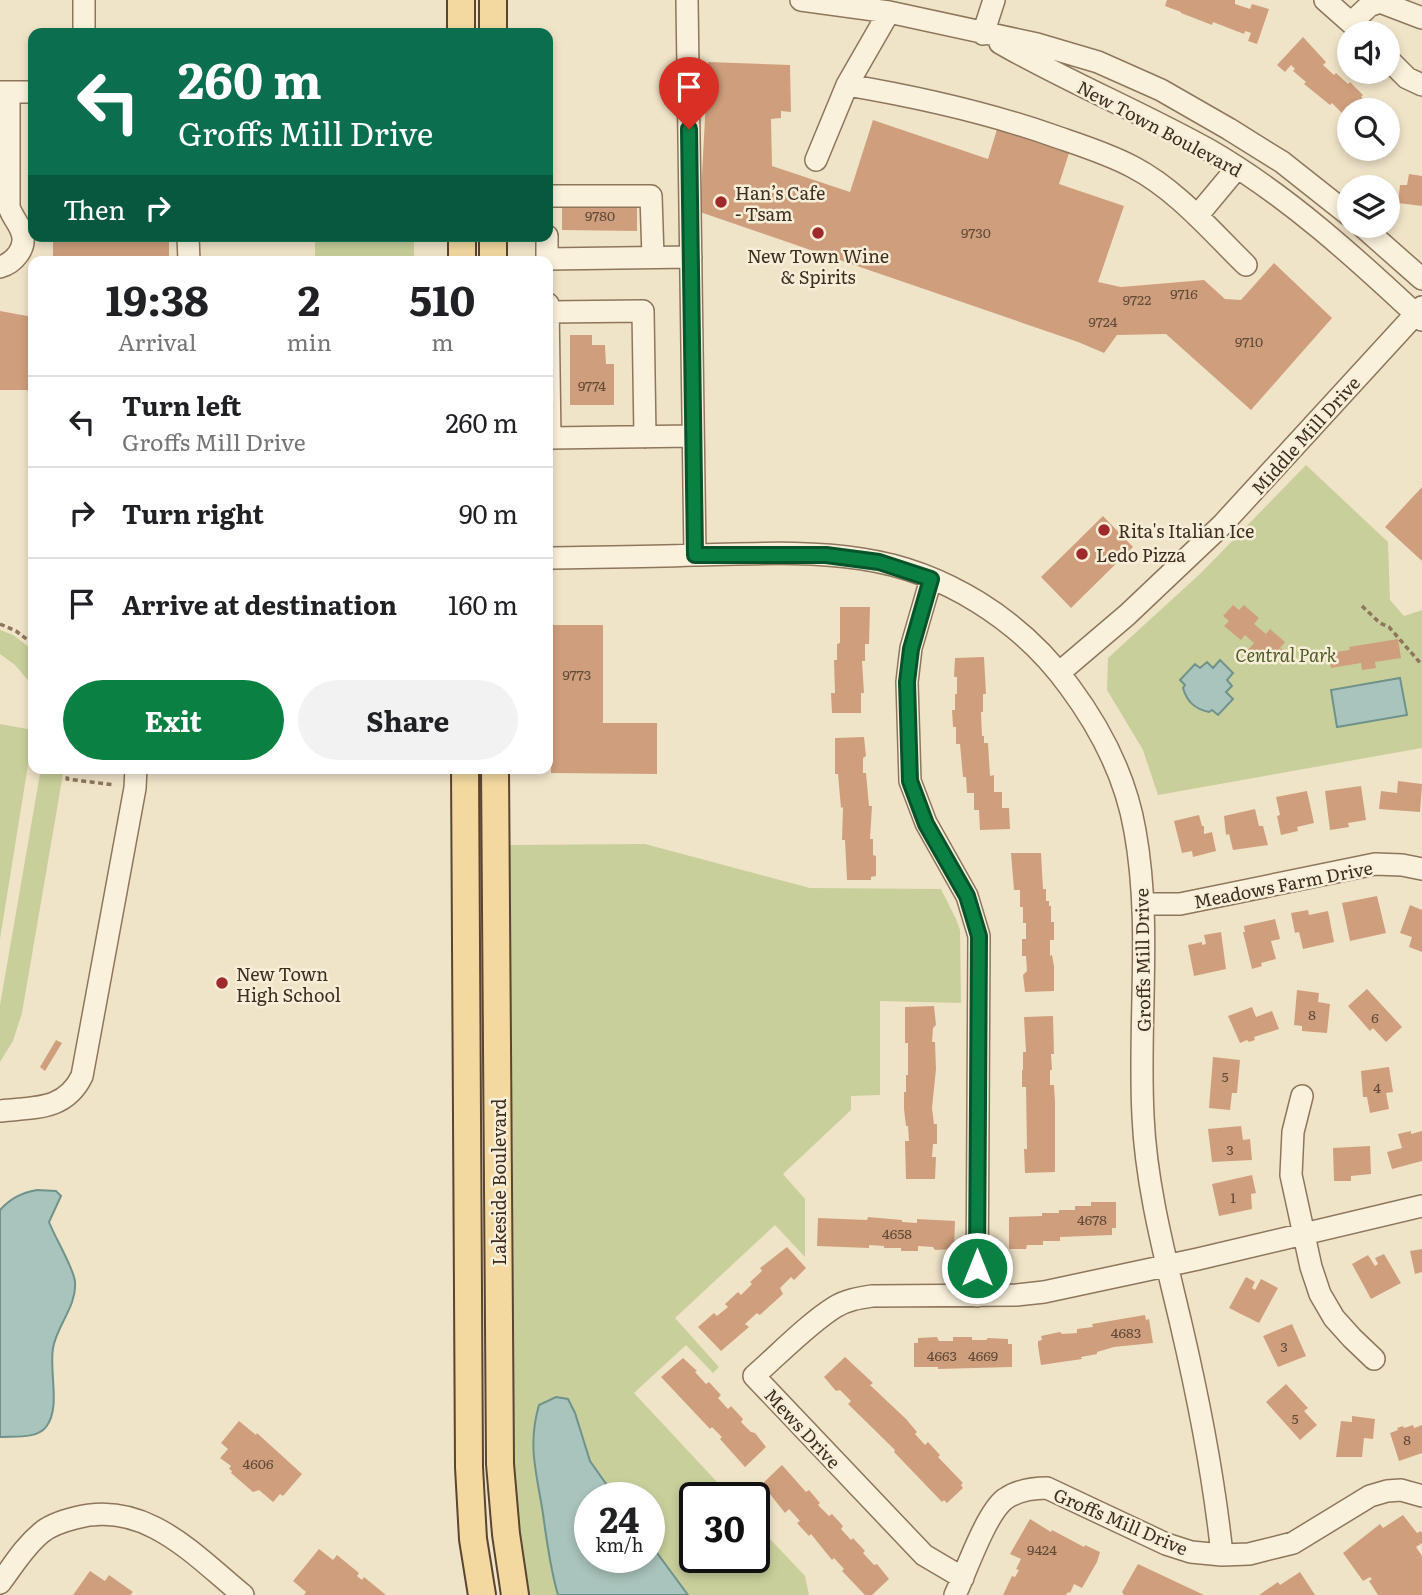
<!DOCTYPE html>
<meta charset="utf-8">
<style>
body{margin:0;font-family:Literata,serif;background:#f2f2f2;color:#202124;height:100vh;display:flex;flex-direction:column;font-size:26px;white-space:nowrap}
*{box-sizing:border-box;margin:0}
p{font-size:23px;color:#757577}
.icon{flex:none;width:38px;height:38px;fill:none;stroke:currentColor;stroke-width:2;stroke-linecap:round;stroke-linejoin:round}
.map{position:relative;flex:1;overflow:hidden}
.side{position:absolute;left:28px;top:256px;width:525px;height:518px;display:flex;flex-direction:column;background:#fff;border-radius:14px;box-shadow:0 4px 10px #0003}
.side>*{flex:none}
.banner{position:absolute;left:28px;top:28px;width:525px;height:214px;border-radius:14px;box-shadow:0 4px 10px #0003;background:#0b6e4f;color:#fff;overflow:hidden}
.buttons{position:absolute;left:1337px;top:21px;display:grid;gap:14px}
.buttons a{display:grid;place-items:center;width:63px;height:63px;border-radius:50%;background:#fff;box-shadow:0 4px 10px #0003;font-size:35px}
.speed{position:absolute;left:574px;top:1482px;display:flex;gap:14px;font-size:35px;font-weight:700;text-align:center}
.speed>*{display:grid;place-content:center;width:91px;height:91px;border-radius:50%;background:#fff;box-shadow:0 4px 10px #0003;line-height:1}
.speed small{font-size:18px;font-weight:400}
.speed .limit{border:4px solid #111;border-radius:10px;background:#fff;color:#111}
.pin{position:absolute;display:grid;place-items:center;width:60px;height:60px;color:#fff;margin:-72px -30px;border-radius:50% 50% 50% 0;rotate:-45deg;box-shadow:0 0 7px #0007}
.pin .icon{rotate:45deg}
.me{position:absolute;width:77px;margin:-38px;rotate:0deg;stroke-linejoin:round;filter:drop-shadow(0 0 5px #0008)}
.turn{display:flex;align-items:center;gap:24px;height:147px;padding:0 35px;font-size:32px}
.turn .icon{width:91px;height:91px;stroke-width:2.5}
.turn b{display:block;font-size:49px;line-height:60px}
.then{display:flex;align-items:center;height:66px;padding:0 35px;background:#0003;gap:14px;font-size:26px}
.eta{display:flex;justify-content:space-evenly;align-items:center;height:119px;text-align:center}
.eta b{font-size:42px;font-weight:700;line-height:49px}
.primary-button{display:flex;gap:14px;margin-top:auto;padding:14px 35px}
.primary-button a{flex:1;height:80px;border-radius:42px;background:#0b8043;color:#fff;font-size:28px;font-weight:700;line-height:80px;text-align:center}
.primary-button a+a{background:#f2f2f2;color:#202124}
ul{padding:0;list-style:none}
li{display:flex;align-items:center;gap:21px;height:91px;padding:0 35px;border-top:2px solid #e0e0e0}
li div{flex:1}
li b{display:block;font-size:26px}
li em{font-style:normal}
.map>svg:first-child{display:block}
.green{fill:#c9cf9b;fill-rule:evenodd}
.water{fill:#a9c4bc;stroke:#6f938a;stroke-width:2}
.building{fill:#cf9f7d}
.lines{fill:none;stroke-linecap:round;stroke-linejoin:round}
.minor-casing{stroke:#8d765c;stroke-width:24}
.major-casing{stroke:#5b4430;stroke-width:30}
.path{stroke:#8d765c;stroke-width:3.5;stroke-dasharray:5 3.5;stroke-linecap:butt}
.minor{stroke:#faf1dc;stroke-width:21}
.major{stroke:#f3d9a0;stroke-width:26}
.route-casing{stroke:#07532c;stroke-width:18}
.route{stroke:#0b8043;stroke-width:12}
.poi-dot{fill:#9e2a2b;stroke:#f7eed8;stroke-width:2.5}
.labels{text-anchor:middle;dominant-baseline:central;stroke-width:5;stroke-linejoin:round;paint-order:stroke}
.number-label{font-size:14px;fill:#624a37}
.street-label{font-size:18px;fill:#3d2e20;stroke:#f7eed8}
.poi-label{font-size:18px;fill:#3d2e20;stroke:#f7eed8;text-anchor:start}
.park-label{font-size:18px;font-style:italic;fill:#4d5a26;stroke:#f7eed8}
</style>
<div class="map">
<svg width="1422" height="1595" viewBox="0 0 1422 1595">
<rect width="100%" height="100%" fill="#f0e4c8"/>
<path class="green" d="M315 236H414V261H315Z
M1306 465 1388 542 1390 600 1404 616 1422 610V748L1158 795 1143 750 1107 690 1108 658 1202 572Z
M0 630 13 635 33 650V686L15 665 0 654Z
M0 724 33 730V734L0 939Z
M41 768H64L22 1013 13 1041 0 1062V1005Z
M645 844 810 888 941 889 956 919 960 930 961 1003 880 1001V1095L851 1096V1110L783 1174 805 1199V1257L775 1225 675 1318 719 1367 713 1373 686 1345 634 1393 732 1498H695V1558H754V1522L805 1576 809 1595H528L522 1566 512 1454 513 1152 505 845ZM590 1498H649V1558H590Z"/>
<path class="water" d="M1220 660 1233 673 1227 680 1232 686 1226 692 1233 699 1218 715 1212 710 1209 712C1195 709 1187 702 1183 688L1185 685 1180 680 1195 664 1200 668 1207 662 1213 668Z
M1400 678 1407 715 1337 727 1331 690Z
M37 1190 56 1191 61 1196 49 1222C55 1238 74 1268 75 1282 77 1306 57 1325 53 1348 49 1373 61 1408 46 1427 37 1439 14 1436 0 1437V1210C11 1198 21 1193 37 1190Z
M556 1397 568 1399 575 1413 590 1461 616 1498H590V1558H649V1542L688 1595H558C550 1568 547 1542 543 1514 537 1474 527 1446 539 1405Z"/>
<path class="building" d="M1167 0H1235V4L1250 9 1252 4 1269 9 1257 44 1248 41 1251 33 1245 31 1244 34 1213 22 1212 25 1181 13V12L1165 6Z
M1303 37 1326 62 1323 65 1334 75 1336 73 1348 84 1350 82 1363 95 1361 97 1378 110H1349V124L1341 117 1343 114 1332 103 1330 105 1304 84 1306 82 1293 71 1295 69 1291 65 1285 72 1277 65Z
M708 62 790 65 791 112 781 111V118L771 119 772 166 850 192 873 120 988 159 998 126 1070 150 1059 184 1124 206 1098 282 1121 287 1204 280 1225 299 1241 300 1274 263 1332 318 1251 410 1166 334 1117 335 1104 353 1078 342 700 212Z
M1388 115 1400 127 1388 140Z
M1409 174 1422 176V206L1398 203 1400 185H1407Z
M562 200 637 201V231L562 230Z
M53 236H169V261H53Z
M0 311 33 317V390H0Z
M570 335H592V345H605L606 364H614V405H570Z
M1422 487V561L1385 527Z
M1103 516 1133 547 1071 608 1041 577Z
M1233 605 1239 610 1244 605 1259 618 1254 624 1266 634 1270 629 1285 642 1280 648 1286 652 1276 664 1269 658 1265 664 1248 650 1254 643 1245 635 1241 640 1224 626 1229 621 1223 616Z
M840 607H870L869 644H865V661H862L864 693H861V713H832L831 693H835L834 660H837V644L840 643Z
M551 625H603V723H657V774L551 773Z
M1398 639 1401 658 1375 662 1376 668 1362 670 1361 663 1331 668 1328 653 1350 650 1349 647Z
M984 657 986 694H983V712H981L982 736H984V743H988L990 776 994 775V792H1002V808H1009L1010 829 980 830 979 810H974V793H967L966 777H963L960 744H956V727H953L952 710H955V694H957V677H954L955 658Z
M864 737 866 756 863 758V773H866L869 806H872L870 839H873V855L876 856V876L871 877V880H847L845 840H842L843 807 841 808 838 774H835V738Z
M1398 781 1422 784 1420 812 1379 809 1381 791 1397 793Z
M1361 786 1366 820 1348 823 1349 827 1330 830 1325 791Z
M1307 791 1314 823 1297 827 1298 831 1281 835 1277 816 1280 815 1276 797Z
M1255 809 1259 826H1263L1268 845 1233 850 1229 834 1226 835 1224 816Z
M1199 815 1202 826H1204V834L1212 832 1216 851 1193 857 1192 851 1182 853 1174 821Z
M1011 853H1041L1043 889H1046V901H1049V906H1051V922H1054V940H1050V956L1052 955 1054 966V991L1025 992 1023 975 1027 971 1026 956H1022V939H1026V923H1023V907H1020V890H1014Z
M1377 896 1386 933 1350 941 1342 903Z
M1410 905 1422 910V952L1409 947 1412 937 1400 933Z
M1308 910 1309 915 1328 911 1334 942 1303 949 1299 932 1295 933 1291 913Z
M1275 919 1280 939 1271 941 1276 959 1261 963 1262 966 1252 969 1243 932H1245L1244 926Z
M1221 932 1226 969 1194 976 1188 945 1202 942V945L1206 944 1204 935Z
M1367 989 1402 1027 1386 1042 1373 1028 1370 1031 1348 1006Z
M1297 990 1319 993 1318 1002 1330 1004 1327 1033 1302 1031V1026L1294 1025Z
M934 1006 936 1025 933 1028 932 1042H935L936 1069 932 1108 934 1124H937V1144H933L932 1157H936L935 1179H906L905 1141H909L908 1126H906L904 1109V1092H906V1075H908V1043H905V1007Z
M1252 1007 1256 1017 1272 1011 1279 1029 1254 1037 1255 1040 1249 1042 1247 1040 1240 1043 1228 1016Z
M1053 1016 1054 1054H1051L1052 1070H1050V1085H1054L1055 1102V1172L1025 1173 1024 1149H1027L1026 1087H1022V1070H1023V1052H1026L1024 1017Z
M56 1040 62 1043 45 1071 40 1067Z
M1213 1057 1240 1060 1237 1093H1232L1230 1110 1209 1108Z
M1389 1067 1393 1092 1386 1093 1389 1109 1370 1113 1367 1097H1363L1361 1071Z
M1241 1126 1243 1140 1250 1139 1252 1160 1212 1162 1208 1129Z
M1411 1131V1134L1422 1131V1161L1392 1169 1387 1152 1402 1148 1398 1134Z
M1370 1146 1371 1174 1351 1176V1181H1334L1333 1148Z
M1252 1175 1256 1193 1251 1194 1252 1209 1219 1216 1212 1184Z
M1091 1202H1116V1228H1112V1235L1060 1237V1241H1043V1245H1027L1026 1249H1009V1217L1042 1216V1213H1059V1210H1075V1206H1091Z
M868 1217 902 1220V1222L917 1223V1219L955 1221 954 1249 935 1250 933 1247 918 1246V1251H901V1248H884V1246L869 1245V1248L817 1246 818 1218 867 1220Z
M787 1247 806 1268 794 1280 791 1277 780 1288 783 1294 761 1314 759 1315 757 1313 745 1324 749 1327 721 1351 698 1327 714 1313 717 1316 728 1307 725 1304 738 1292 741 1295 752 1284 750 1282 762 1271 760 1268Z
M1422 1249V1272L1415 1274 1410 1251Z
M1384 1254 1401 1283 1371 1299 1352 1264 1368 1255 1375 1266 1378 1264 1375 1258Z
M1246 1277 1255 1282 1252 1288 1255 1290 1261 1279 1278 1288 1259 1323 1229 1308Z
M1145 1315 1146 1320 1149 1319 1153 1343 1114 1347 1097 1352V1354L1081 1357 1082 1359 1041 1365 1038 1346V1341L1042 1340 1041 1336 1060 1332 1062 1334 1077 1333V1329L1093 1327 1092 1324Z
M1292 1324 1306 1356 1278 1367 1263 1336Z
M937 1337 939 1341H953V1337H972V1340H986L988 1338 1008 1339V1344H1012V1367L938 1369V1367H914V1343H918V1338Z
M845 1357 873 1383 870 1385 906 1419 917 1432 915 1434 925 1445 928 1442 940 1455 938 1457 963 1483 961 1485 963 1488 947 1503 944 1500 942 1502 894 1452 895 1450 848 1404 851 1401 840 1390 836 1391 824 1377Z
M683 1358 697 1371 695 1372 706 1384 709 1382 721 1395 718 1398 728 1409 731 1406 743 1419 741 1422 751 1432 755 1433 766 1447 745 1467 720 1439 722 1437 712 1427 710 1429 661 1377Z
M1286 1384 1308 1408 1304 1411 1317 1425 1300 1440 1266 1402Z
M1352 1416 1375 1419 1373 1439 1364 1438 1362 1457H1336L1341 1421 1352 1422Z
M239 1421 256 1435 257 1433 302 1474 283 1496 280 1494 273 1502 259 1490 253 1492 231 1473 232 1471 229 1469 231 1466 220 1458 228 1449 221 1443Z
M1413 1425 1414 1428 1422 1425V1453L1399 1461 1390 1433 1398 1430 1397 1428 1403 1426 1404 1428Z
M782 1465 806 1492 809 1490 820 1503 818 1505 829 1516 832 1514 843 1526 841 1529 851 1540 853 1538 865 1551 863 1553 874 1565 877 1564 889 1579 872 1595H865L842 1571 844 1569 834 1558 832 1560 811 1534 809 1536 797 1523 800 1521 789 1509 785 1513 762 1484Z
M1403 1515 1417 1533 1421 1531 1422 1533V1543L1416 1547 1422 1556V1595H1378L1369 1581 1372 1579 1370 1577 1363 1581 1343 1553 1380 1524 1383 1528Z
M1030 1519 1051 1532 1052 1530 1084 1547 1085 1545 1100 1552 1097 1562 1082 1588 1074 1584 1070 1593 1068 1592 1066 1595H1003L1012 1576 1015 1577 1019 1570 1016 1569 1021 1559 1010 1554Z
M319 1549 333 1560 337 1555 359 1573 357 1576 362 1580 364 1577 386 1595H304L306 1592 293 1581Z
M1138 1564 1204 1595H1124L1122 1592Z
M90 1571 105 1581 109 1575 133 1592 130 1595H73Z
M1300 1572 1315 1595H1259L1278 1582 1280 1585Z"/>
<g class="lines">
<defs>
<path id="minor" d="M84 0V33
M687 0 695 555
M801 0 889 12 1037 44 1098 62 1161 90 1229 129 1282 162 1349 215
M1325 0 1360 31
M1351 23 1369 6 1380 2 1422 18
M983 34 994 0
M1000 43C1068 82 1141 112 1209 150 1287 195 1357 259 1422 320
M1388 59 1407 78 1422 85
M847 85C918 97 986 112 1054 136 1080 145 1109 154 1133 167 1177 190 1211 231 1246 265
M0 92H33
M816 160 847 85 889 12
M548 196H651L653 257
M1197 216 1237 168
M1362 226 1422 279
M188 236 189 261
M547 236V261
M547 259 691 257
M0 267C14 263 27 248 22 233 19 223 12 217 9 207V92
M548 304 550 438 693 436
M548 312 643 311 645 437
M548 558C597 557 645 557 694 555 750 554 807 550 862 559 944 571 1021 620 1069 686 1101 729 1126 778 1135 831 1152 925 1138 1021 1143 1116 1146 1186 1165 1256 1181 1324 1199 1401 1214 1477 1222 1555
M931 579 911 648 907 682 910 781 926 823 967 896 979 936 977 1296
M1060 672 1127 615 1222 525 1422 307
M1144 904H1180L1375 864 1402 865 1422 869
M1302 1096 1293 1132 1291 1175 1311 1267 1320 1294 1334 1318 1352 1338 1374 1359
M0 1111C34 1107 65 1111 82 1076L135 788 136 768
M963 1578 924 1555 754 1376C778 1355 809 1323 835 1307 846 1300 859 1298 872 1296L1016 1295 1044 1292 1198 1259 1422 1206
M0 1583C13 1566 24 1547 41 1533 50 1525 63 1521 75 1518 145 1499 194 1555 243 1595
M955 1595C966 1572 986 1513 1005 1499 1018 1490 1032 1488 1047 1488L1166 1544 1191 1552 1222 1555 1249 1554 1293 1543 1370 1496 1387 1491 1401 1490 1422 1496"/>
<path id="major" d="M461 0V33
M493 0V33
M462 236V261
M493 236V261
M465 768 469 1467 473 1539 482 1595
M495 768 500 1464 506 1534 515 1595"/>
</defs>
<use href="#minor" class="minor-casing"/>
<use href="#major" class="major-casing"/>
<path class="path" d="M1362 606 1380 623 1389 627 1422 665
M0 624 16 631 33 644
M69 768 67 779 115 785"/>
<use href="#minor" class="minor"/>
<use href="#major" class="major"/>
</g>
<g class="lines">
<defs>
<path id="route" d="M689 129 695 555H826L879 562 931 579 911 649 907 682 910 781 926 824 967 896 979 936 977 1268"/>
</defs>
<use href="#route" class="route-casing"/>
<use href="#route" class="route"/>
</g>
<g class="poi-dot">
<circle cx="721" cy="202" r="7"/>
<circle cx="818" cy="233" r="7"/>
<circle cx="1104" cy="530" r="7"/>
<circle cx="1082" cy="554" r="7"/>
<circle cx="222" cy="983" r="7"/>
</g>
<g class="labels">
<g class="number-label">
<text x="600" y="215">9780</text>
<text x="976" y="232">9730</text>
<text x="1184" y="293">9716</text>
<text x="1137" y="299">9722</text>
<text x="1103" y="321">9724</text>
<text x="1249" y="341">9710</text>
<text x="592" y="385">9774</text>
<text x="577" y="674">9773</text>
<text x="1312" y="1014">8</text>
<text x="1375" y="1017">6</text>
<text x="1225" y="1076">5</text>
<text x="1377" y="1087">4</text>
<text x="1230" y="1149">3</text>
<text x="1233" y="1197">1</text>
<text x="1092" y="1219">4678</text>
<text x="897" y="1233">4658</text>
<text x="1126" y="1332">4683</text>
<text x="1284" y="1346">3</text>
<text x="942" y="1355">4663</text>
<text x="983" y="1355">4669</text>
<text x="1295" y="1418">5</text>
<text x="1407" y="1439">8</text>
<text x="258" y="1463">4606</text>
<text x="1042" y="1549">9424</text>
</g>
<g class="street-label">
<text transform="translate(1160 128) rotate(28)">New Town Boulevard</text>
<text transform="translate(1305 435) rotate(-48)">Middle Mill Drive</text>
<text transform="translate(1283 884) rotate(-11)">Meadows Farm Drive</text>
<text transform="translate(1142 960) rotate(-91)">Groffs Mill Drive</text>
<text transform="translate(498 1182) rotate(-90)">Lakeside Boulevard</text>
<text transform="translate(803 1428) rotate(47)">Mews Drive</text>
<text transform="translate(1121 1521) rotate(23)">Groffs Mill Drive</text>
</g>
<g class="poi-label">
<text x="735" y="192">Han’s Cafe<tspan x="735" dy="21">- Tsam</tspan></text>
<text x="818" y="255" text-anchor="middle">New Town Wine<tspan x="818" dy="21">&amp; Spirits</tspan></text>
<text x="1118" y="530">Rita's Italian Ice</text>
<text x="1096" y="554">Ledo Pizza</text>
<text x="236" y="973">New Town<tspan x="236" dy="21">High School</tspan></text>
</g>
<g class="park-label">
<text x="1286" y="654">Central Park</text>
</g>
</g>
</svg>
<div class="buttons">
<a><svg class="icon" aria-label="sound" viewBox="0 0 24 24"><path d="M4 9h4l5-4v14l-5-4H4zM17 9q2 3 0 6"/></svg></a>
<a><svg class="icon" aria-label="search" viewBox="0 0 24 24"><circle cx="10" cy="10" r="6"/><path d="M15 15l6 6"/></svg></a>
<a><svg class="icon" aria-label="layers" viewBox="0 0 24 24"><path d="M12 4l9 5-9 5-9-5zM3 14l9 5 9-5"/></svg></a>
</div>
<div class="speed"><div>24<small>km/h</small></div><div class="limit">30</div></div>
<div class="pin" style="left:689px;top:129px;background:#d93025"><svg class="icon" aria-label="arrive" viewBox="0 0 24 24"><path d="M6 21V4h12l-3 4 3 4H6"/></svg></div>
<svg class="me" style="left:977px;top:1268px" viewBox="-20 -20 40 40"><circle r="17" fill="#0b8043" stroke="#fff" stroke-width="3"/><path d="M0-11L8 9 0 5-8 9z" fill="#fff"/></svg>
<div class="banner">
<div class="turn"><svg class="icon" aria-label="left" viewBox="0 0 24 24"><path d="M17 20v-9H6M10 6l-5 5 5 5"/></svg><div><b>260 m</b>Groffs Mill Drive</div></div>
<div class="then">Then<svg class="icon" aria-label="right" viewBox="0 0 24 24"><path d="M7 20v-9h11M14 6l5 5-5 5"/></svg></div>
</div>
<section class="side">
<div class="eta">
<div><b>19:38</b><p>Arrival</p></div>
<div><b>2</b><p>min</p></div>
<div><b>510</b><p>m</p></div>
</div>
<ul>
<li><svg class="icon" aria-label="left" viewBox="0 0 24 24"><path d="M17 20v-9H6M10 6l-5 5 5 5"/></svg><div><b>Turn left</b><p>Groffs Mill Drive</p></div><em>260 m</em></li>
<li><svg class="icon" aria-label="right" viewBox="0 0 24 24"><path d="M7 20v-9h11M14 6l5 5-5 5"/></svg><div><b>Turn right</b></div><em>90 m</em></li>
<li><svg class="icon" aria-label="arrive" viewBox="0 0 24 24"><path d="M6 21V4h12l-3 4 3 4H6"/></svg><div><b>Arrive at destination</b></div><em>160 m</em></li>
</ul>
<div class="primary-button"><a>Exit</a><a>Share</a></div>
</section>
</div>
